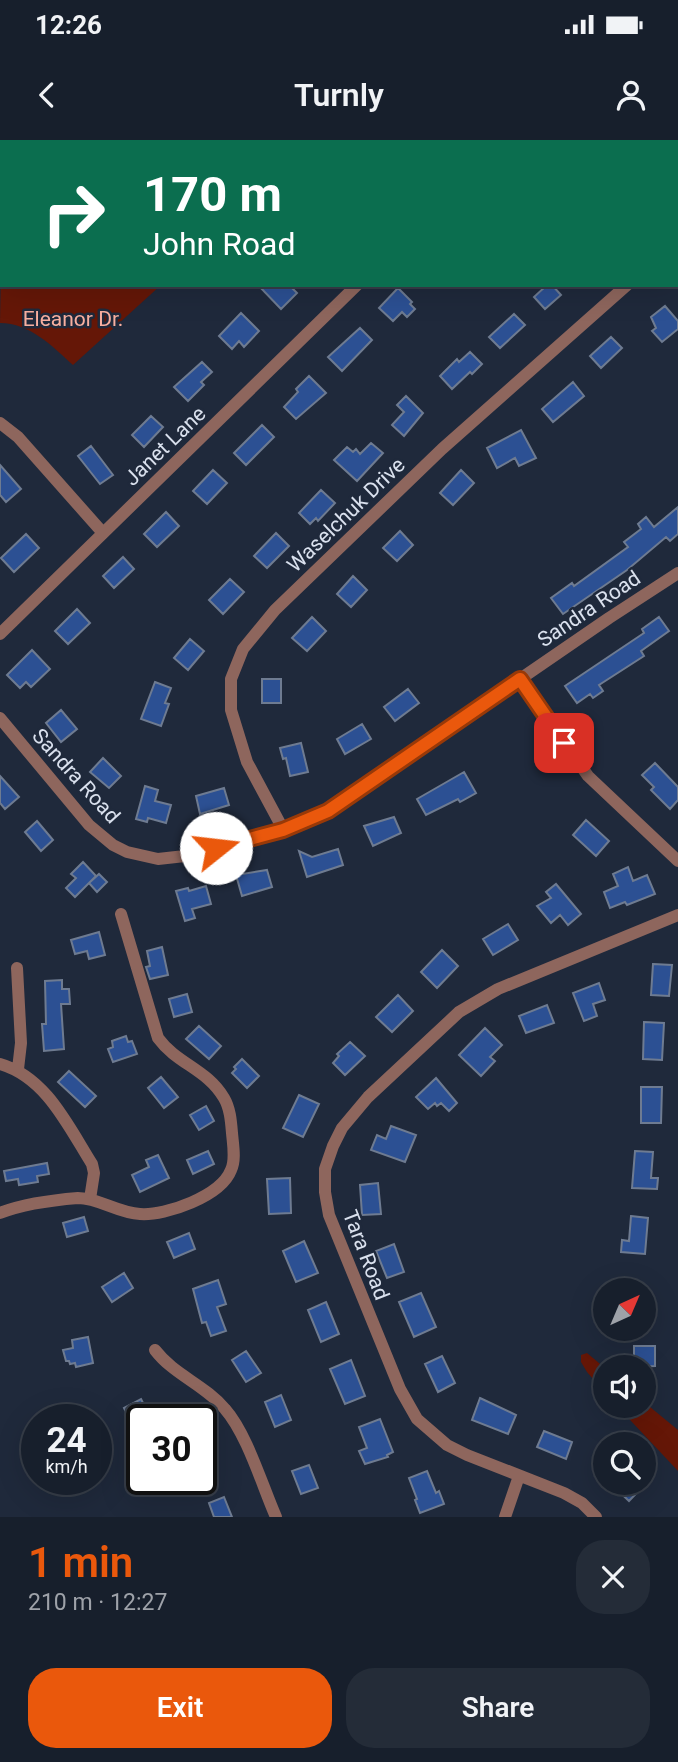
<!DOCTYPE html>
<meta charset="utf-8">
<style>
body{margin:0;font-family:Roboto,sans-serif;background:#242c38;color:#f1f3f6;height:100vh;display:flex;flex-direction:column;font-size:26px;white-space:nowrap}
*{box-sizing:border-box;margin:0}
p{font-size:23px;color:#9ea2a9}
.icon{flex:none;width:38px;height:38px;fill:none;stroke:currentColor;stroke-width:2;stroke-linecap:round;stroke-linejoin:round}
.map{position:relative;height:1377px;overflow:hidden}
.drawer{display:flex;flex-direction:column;background:#171f2c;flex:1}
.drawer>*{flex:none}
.banner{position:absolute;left:0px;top:0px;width:679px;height:147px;box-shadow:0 7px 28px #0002,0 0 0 2px #363d48;background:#0b6e4f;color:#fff;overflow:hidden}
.needle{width:46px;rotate:44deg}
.controls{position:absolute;left:593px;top:1138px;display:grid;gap:14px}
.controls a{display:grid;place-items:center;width:63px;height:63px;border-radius:50%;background:#171f2c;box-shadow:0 7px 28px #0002,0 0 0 2px #363d48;font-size:35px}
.speed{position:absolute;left:21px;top:1264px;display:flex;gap:14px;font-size:35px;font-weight:700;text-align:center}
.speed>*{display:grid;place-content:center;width:91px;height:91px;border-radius:50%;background:#171f2c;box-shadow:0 7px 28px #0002,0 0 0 2px #363d48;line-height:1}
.speed small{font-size:18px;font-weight:400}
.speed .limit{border:4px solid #111;border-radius:10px;background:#fff;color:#111}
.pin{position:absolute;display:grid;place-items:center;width:60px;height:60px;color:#fff;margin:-30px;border-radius:14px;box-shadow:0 4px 10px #0006}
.me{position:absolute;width:77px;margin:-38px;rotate:74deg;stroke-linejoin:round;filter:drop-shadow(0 0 5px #0008)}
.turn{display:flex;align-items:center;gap:24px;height:147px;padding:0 28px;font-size:32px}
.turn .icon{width:91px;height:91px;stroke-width:2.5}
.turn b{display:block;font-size:49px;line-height:60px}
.round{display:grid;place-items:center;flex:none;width:74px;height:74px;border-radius:28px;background:#242c38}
.summary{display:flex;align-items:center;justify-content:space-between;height:119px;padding:0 28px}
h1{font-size:42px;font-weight:600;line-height:52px;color:#ea580c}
.cta{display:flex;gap:14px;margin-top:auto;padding:14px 28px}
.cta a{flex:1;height:80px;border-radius:28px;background:#ea580c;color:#fff;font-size:28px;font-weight:600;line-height:80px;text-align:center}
.cta a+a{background:#242c38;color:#f1f3f6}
.status{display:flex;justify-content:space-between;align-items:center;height:49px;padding:0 35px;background:#171f2c;direction:ltr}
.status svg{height:19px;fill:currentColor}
header{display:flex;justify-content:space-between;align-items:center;height:91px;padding:0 28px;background:#171f2c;font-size:32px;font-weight:600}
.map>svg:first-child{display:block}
.green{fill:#651707}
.building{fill:#2c5093;stroke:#6e7b91;stroke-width:2}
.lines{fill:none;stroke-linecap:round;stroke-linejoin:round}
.minor{stroke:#8e665d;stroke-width:12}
.route-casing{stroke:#983908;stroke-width:18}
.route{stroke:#ea580c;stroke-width:12}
.labels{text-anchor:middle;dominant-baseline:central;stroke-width:5;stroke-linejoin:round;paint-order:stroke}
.park-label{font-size:21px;fill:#f9b0a0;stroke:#1f293b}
.street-label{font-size:21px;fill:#dae1ee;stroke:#1f293b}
</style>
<div class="status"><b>12:26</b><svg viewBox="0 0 49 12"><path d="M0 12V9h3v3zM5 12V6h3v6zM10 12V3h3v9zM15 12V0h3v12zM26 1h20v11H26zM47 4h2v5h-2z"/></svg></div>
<header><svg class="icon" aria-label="back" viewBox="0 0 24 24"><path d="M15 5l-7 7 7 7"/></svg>Turnly<svg class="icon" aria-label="person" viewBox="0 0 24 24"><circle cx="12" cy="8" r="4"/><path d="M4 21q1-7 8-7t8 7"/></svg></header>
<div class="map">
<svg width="678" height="1377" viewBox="0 0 678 1377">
<rect width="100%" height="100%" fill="#1f293b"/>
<path class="green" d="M2 68V145H161L73 225C52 206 30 183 0 183Z
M587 1213 605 1228V1253L587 1232 581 1222V1215Z
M644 1262 678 1290V1331L616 1265H644Z"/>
<path class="building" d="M258 145H289L297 153 281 169Z
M547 145H552L561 155 545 169 534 157Z
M398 148 412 162 410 164 415 169 407 177 402 172 393 181 379 168Z
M665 166 678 181V189L662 202 652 191 656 188 651 177Z
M241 173 259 191 244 207 239 201 232 209 219 196Z
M514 174 525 185 500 208 489 197Z
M360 188 372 200 342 231 328 217Z
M611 197 622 208 601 228 590 216Z
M470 212 482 224 472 234 470 232 452 249 440 236 457 219 459 222Z
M202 222 212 232 201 242 204 245 188 261 174 247Z
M309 236 326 253 296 279 284 267 298 252 296 249Z
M573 242 584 256 553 282 542 269Z
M406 256 423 273 404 296 392 285 404 272 397 265Z
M151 276 163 287 144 307 132 295Z
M262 285 274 297 246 325 234 313Z
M521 290 536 318 519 326 515 318 497 328 487 308Z
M371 303 383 313 357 341 334 320 347 307 353 312 356 309 360 314Z
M91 306 113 335 100 344 78 316Z
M0 325 21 349 6 362 0 355Z
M213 330 227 343 207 364 193 351Z
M461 330 474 343 453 365 440 353Z
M321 350 335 363 318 381 316 378 310 384 299 373Z
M678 367V394L670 401 666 397 627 430 563 474 551 458 572 443 574 446 628 407 624 402 641 389 638 384 646 377 654 387Z
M166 372 179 386 157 407 144 394Z
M400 391 413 405 397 421 383 408Z
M276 393 289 406 267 428 254 416Z
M26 394 39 408 14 432 1 418Z
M123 417 134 429 114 448 103 436Z
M353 436 367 450 351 467 337 454Z
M230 439 244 452 223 474 209 460Z
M77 469 90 483 68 504 55 491Z
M312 477 326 491 307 511 292 498Z
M659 477 669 491 641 511 644 516 599 545 603 551 593 558 590 554 577 563 565 546 644 493 642 489Z
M190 499 204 511 188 530 174 518Z
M32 510 50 529 31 547 26 542 20 548 7 535Z
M262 539H281V563H262Z
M155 542 171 548 165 563 169 564 161 586 141 579Z
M408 549 419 563 395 581 384 567Z
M61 570 77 589 61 602 46 583Z
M362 584 371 599 345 614 337 599Z
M301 603 308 632 290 636 286 618 283 619 280 608Z
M103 618 121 636 109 648 90 632Z
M655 623 678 647V660L670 669 651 650 654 647 642 635Z
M464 632 476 653 460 662 458 659 426 675 417 659Z
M0 636 19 657 5 669 0 663Z
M145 646 158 650 155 661 171 665 166 683 148 678 147 682 136 679Z
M224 648 229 665 200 674 196 656Z
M394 677 401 693 373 706 364 686Z
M586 680 609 701 596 716 573 695Z
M37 681 53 700 41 711 25 692Z
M338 709 343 725 307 737 299 711 312 717Z
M83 722 96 736 75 757 66 748 76 738 71 734Z
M628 727 633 741 647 735 655 754 627 765 625 762 610 768 604 752 618 746 613 734Z
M267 730 272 747 242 756 236 735Z
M99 734 107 742 97 752 89 743Z
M556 744 581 774 568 785 560 775 551 783 537 766 551 758 546 752Z
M206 746 211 764 192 769 195 778 185 781 176 751 188 748 189 751Z
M508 784 518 800 493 815 483 799Z
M99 792 105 815 89 819 87 811 75 814 71 800Z
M162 807 168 835 150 839 146 827 150 826 147 811Z
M442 810 458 826 437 848 421 832Z
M653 824 672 825 669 856 651 855Z
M62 840V849H69L70 864H61L64 909 44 911 42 884H46L45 841Z
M599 843 605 860 593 864 597 876 584 881 573 853Z
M187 854 192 872 174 877 169 859Z
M398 855 413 871 392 892 376 877Z
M547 865 554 883 526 893 519 876Z
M644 882 664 883 662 920 643 919Z
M199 886 221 906 209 919 186 899Z
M485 888 502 905 490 917 495 921 481 936 459 915Z
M126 896 128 902 132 901 137 914 113 922 108 909 113 907 112 901Z
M350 902 365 916 345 935 333 923 339 916 337 914Z
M242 919 259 936 247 948 232 933 236 929 234 927Z
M69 931 96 956 85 967 58 942Z
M161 937 178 957 164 968 148 948Z
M436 938 457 963 449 971 441 963 437 966 435 963 428 969 416 957Z
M641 947H662L661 983H641Z
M299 955 319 964 303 997 283 988Z
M206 966 214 981 199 990 190 975Z
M391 986 416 995 405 1022 371 1010 377 995 386 999Z
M208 1011 214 1024 193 1034 187 1020Z
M635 1011 653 1012 651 1038H658L657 1049 632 1048Z
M158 1015 169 1038 140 1052 132 1035 149 1027 146 1020Z
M47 1023 49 1034 37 1036 38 1042 19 1045 18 1039 6 1041 4 1031Z
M290 1038 291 1073 269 1074 267 1039Z
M378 1043 381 1074 362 1075 360 1045Z
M631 1076 648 1078 645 1114 621 1112 622 1100 629 1101Z
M84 1077 88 1091 67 1097 63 1083Z
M189 1093 195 1109 174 1118 167 1102Z
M304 1101 318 1133 296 1142 283 1111Z
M394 1104 404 1132 387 1138 376 1111Z
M124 1133 133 1148 112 1162 102 1147Z
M218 1140 226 1164 217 1167 226 1191 211 1196 206 1182 202 1183 193 1149Z
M421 1153 436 1187 414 1197 399 1162Z
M326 1162 339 1194 321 1202 308 1170Z
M88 1197 93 1223 76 1227 75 1223 70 1224 69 1221H66L63 1210 73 1208 72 1200Z
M634 1206H655V1226L636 1227V1224H634Z
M246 1211 261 1233 246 1242 232 1220Z
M442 1216 455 1243 438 1252 425 1224Z
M351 1220 365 1256 345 1264 330 1229Z
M281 1255 291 1280 275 1287 265 1262Z
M480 1258 516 1275 508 1294 472 1280Z
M141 1259 151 1279H142V1305L124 1268Z
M380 1279 393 1312 387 1315 388 1317 365 1324 359 1311 367 1308 359 1287Z
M544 1291 572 1302 566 1319 537 1307Z
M309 1325 318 1348 301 1354 292 1331Z
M427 1331 436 1353 439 1351 444 1364 420 1373 415 1360 417 1359 409 1338Z
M609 1342H647L629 1361Z
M224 1357 232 1377H214L209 1363Z"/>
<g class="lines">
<path class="minor" d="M526 0 527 2
M236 2 238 0
M505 2 507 0
M677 137 678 138
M0 283 18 297 103 393
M0 494 357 145
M520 539 588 636 678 721
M0 578 89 685 113 705 127 712 158 719 194 715 283 689 328 671 609 478 678 433
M283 689 247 622 231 570V539L243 509 275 470 442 309 627 145
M17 828 21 903 18 929
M0 924C46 937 68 986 92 1024L94 1033 90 1059
M0 1073C23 1064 53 1060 78 1058 99 1058 118 1073 140 1074 166 1076 221 1056 231 1030 236 1020 233 1005 232 993 231 981 230 968 224 958 207 929 177 924 158 898L121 774
M155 1210C174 1235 205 1245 225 1269 247 1294 262 1345 276 1377
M505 1377 519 1336
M596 1377 582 1363 564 1353 467 1315 447 1305 417 1279 400 1249 329 1075 325 1052V1029L333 1006 342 988 368 957 459 872 498 849 678 775"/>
</g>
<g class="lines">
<defs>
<path id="route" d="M216 708 283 690 328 671 520 539 564 603"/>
</defs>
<use href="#route" class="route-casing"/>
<use href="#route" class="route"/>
</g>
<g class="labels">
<g class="park-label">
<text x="73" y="179">Eleanor Dr.</text>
</g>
<g class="street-label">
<text transform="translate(165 306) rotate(-44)">Janet Lane</text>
<text transform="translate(346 375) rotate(-44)">Waselchuk Drive</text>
<text transform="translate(589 469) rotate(-34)">Sandra Road</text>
<text transform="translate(76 636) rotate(48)">Sandra Road</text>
<text transform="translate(366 1115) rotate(69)">Tara Road</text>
</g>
</g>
</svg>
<div class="controls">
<a><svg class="needle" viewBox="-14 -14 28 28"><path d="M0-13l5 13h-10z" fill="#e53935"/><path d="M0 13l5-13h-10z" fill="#9ea2a9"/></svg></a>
<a><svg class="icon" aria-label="sound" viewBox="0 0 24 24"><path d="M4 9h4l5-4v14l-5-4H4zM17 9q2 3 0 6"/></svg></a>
<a><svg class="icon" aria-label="search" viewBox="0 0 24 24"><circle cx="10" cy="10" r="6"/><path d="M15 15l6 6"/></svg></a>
</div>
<div class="speed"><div>24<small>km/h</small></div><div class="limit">30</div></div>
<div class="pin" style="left:564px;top:603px;background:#d93025"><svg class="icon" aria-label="arrive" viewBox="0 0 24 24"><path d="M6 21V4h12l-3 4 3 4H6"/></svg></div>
<svg class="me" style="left:216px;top:708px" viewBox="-20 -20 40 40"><circle r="19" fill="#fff"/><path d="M0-13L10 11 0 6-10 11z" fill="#ea580c"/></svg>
<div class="banner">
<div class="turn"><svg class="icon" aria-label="right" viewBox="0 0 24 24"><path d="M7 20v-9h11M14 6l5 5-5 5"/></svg><div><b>170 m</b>John Road</div></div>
</div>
</div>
<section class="drawer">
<div class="summary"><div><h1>1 min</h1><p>210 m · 12:27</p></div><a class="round"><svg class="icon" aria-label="close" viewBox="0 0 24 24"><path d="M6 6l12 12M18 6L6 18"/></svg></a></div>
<div class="cta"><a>Exit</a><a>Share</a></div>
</section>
